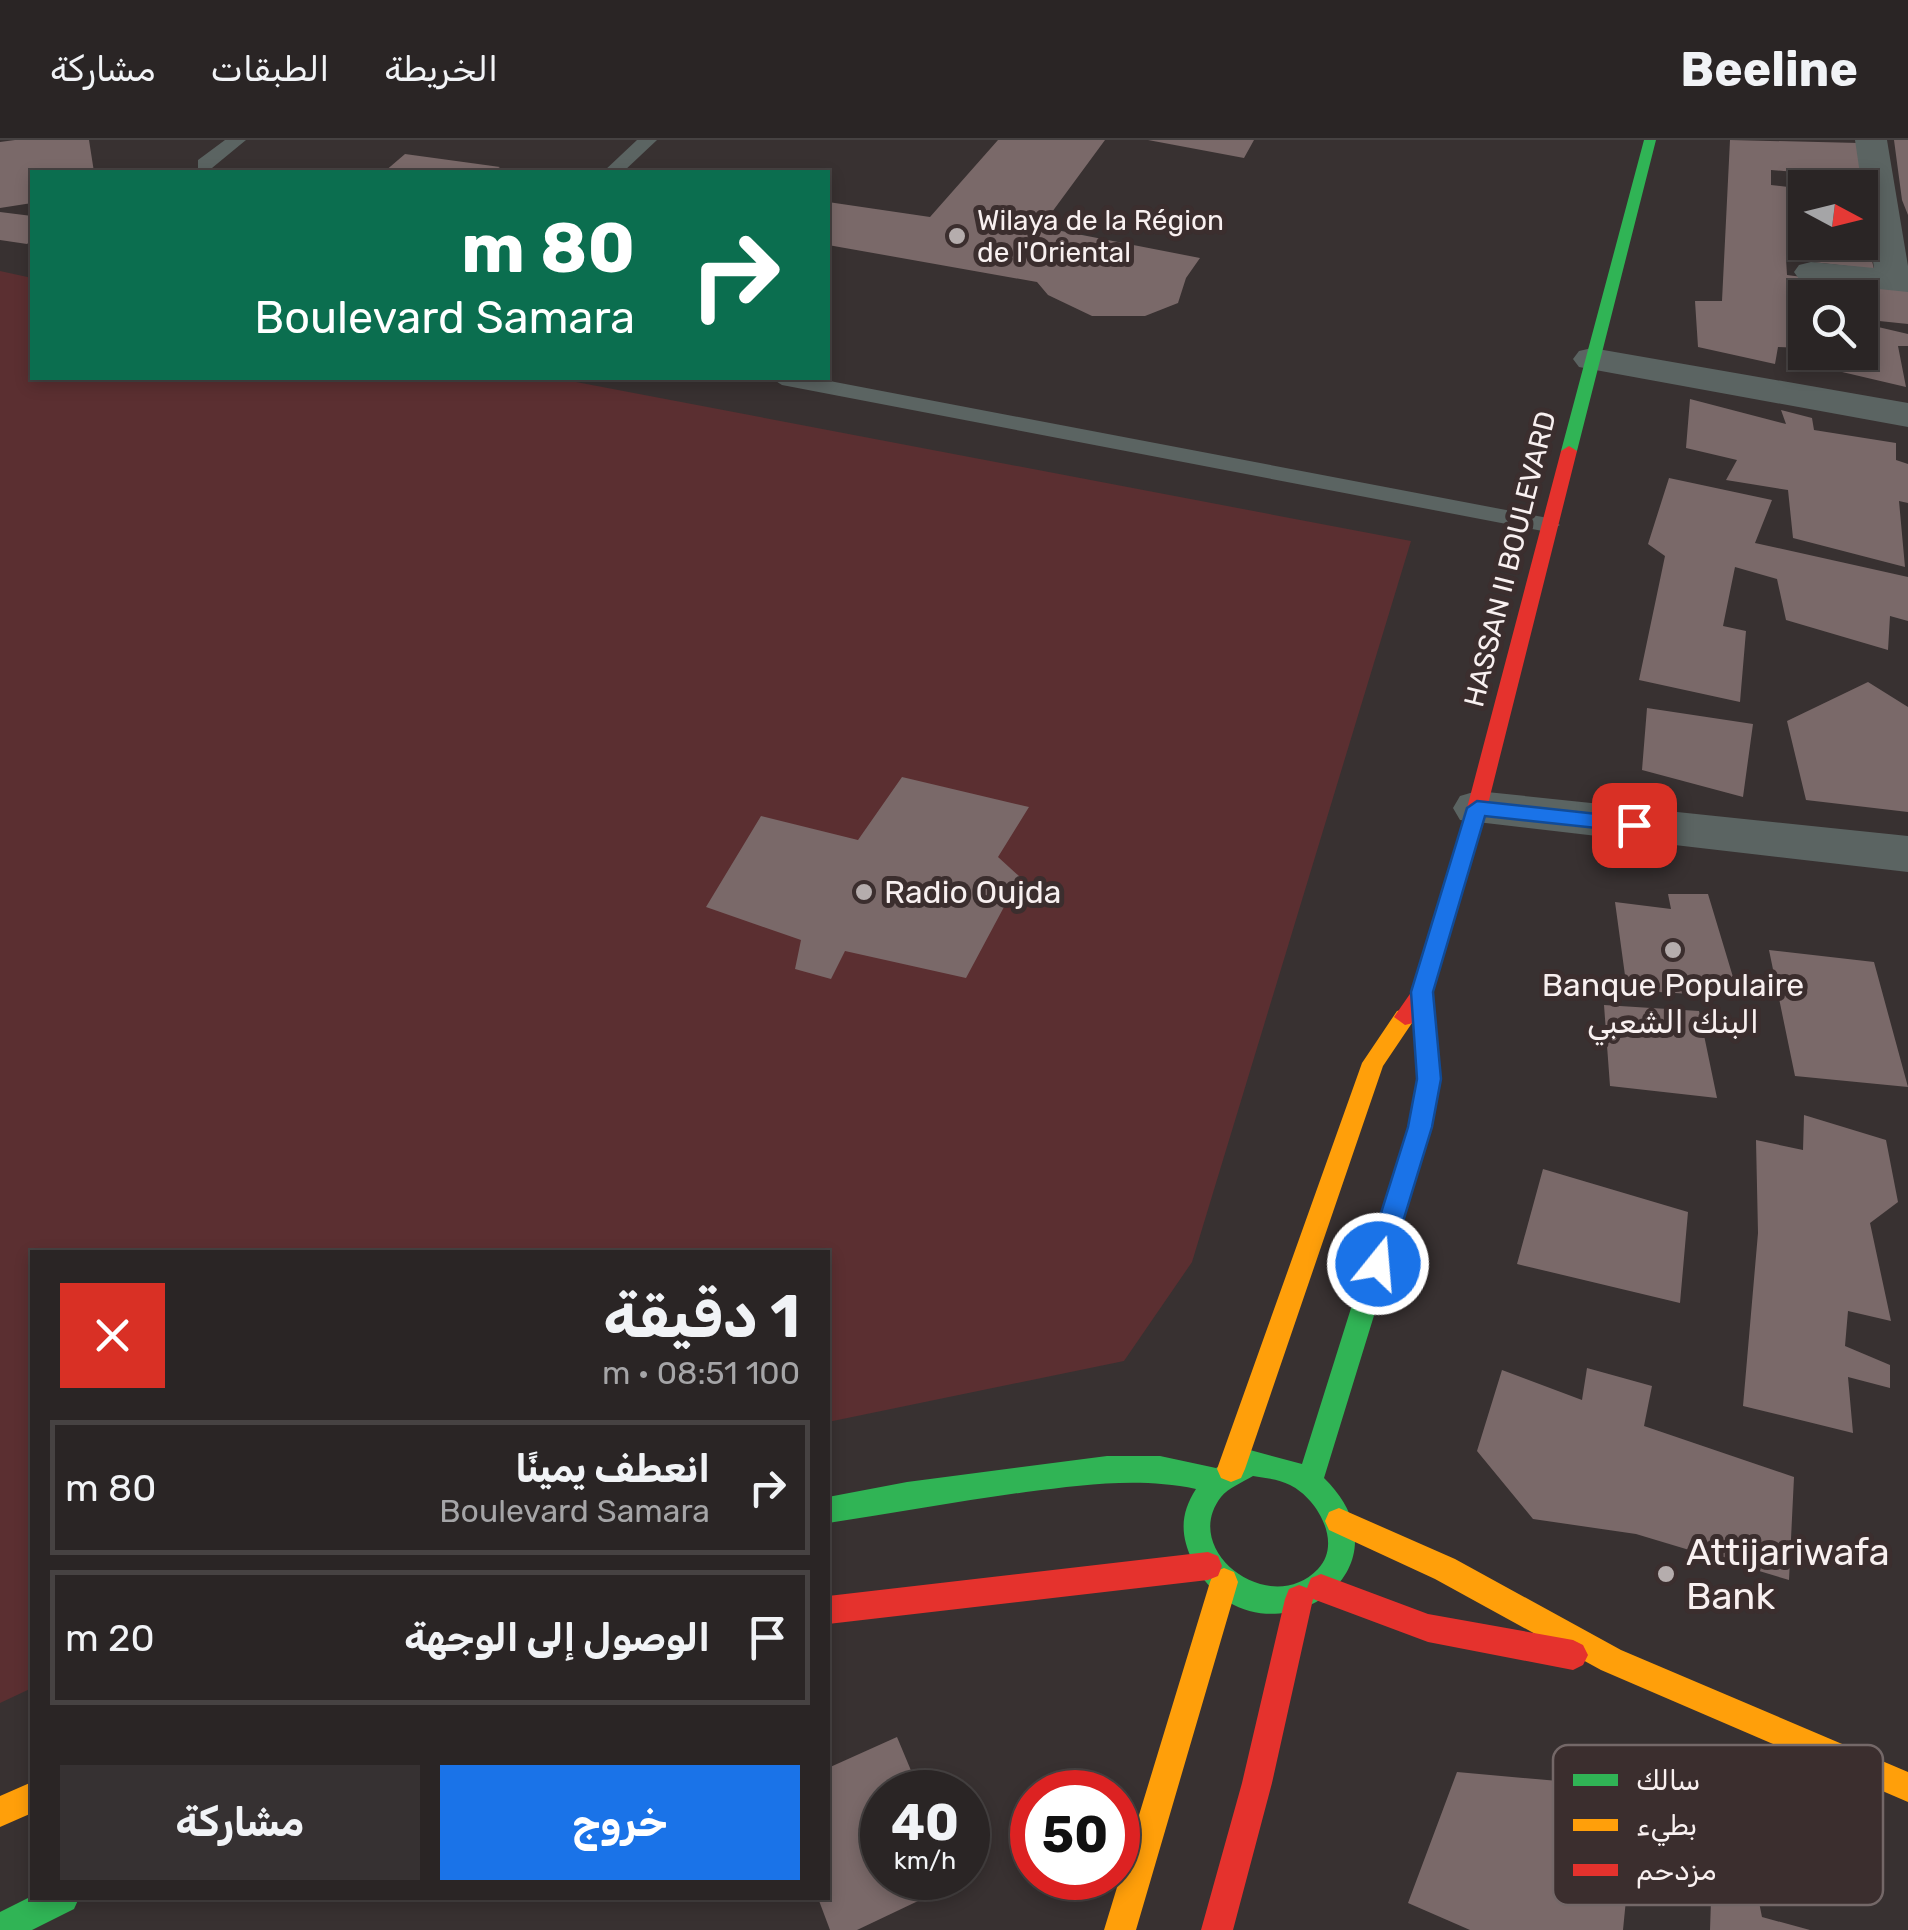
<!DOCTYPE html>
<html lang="ar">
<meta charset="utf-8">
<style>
body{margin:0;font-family:Rubik,Cairo,sans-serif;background:#363132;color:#f1f3f6;direction:rtl;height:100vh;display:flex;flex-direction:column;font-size:38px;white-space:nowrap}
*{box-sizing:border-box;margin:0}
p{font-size:32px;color:#a5a5a7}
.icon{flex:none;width:55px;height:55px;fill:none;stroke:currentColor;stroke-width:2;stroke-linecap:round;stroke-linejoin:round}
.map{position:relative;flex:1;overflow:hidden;direction:ltr}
.sheet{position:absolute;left:30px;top:1110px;width:800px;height:650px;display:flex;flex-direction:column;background:#2a2525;border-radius:0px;box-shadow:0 5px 15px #0003,0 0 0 2px #464242;direction:rtl}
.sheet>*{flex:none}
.hud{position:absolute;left:30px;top:30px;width:800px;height:210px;border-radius:0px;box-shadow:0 5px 15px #0003,0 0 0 2px #464242;direction:rtl;background:#0b6e4f;color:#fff;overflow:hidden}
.needle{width:65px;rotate:97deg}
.controls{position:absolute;left:1788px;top:30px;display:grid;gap:20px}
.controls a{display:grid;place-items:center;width:90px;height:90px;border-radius:0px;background:#2a2525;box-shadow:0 5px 15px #0003,0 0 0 2px #464242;font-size:50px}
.speed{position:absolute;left:860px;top:1630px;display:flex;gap:20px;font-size:50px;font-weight:700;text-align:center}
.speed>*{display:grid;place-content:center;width:130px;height:130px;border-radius:50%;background:#2a2525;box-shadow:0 5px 15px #0003,0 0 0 2px #464242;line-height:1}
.speed small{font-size:25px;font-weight:400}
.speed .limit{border:15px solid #d22;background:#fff;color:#111}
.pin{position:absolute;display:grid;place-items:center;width:85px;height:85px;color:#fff;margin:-42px;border-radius:20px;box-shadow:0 5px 15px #0006}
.me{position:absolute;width:110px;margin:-55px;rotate:17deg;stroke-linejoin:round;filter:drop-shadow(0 0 8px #0008)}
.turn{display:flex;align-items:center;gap:35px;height:210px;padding:0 30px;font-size:45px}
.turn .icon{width:130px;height:130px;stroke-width:2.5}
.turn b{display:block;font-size:70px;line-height:85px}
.round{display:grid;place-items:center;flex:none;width:105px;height:105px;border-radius:0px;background:#363132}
.summary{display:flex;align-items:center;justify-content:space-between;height:170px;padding:0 30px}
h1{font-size:60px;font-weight:700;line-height:75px}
.cta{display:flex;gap:20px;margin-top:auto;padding:20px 30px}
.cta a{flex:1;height:115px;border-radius:0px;background:#1a73e8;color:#fff;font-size:40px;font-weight:700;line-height:115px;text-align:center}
.cta a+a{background:#363132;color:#f1f3f6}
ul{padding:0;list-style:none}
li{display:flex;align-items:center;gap:30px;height:135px;margin:0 20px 15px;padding:0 10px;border:5px solid #464242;border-radius:0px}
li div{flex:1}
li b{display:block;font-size:38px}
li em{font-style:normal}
header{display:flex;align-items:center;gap:60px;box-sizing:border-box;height:140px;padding:0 50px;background:#2a2525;border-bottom:2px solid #464242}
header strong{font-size:48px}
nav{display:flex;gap:55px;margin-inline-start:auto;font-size:35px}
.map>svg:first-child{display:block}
.green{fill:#5b2f31}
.building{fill:#7a6969}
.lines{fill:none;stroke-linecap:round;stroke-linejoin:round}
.lane{fill:#5b6462;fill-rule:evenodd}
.street{fill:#5b6462;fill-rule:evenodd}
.fast{fill:#30b455;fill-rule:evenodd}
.slow{fill:#ff9f0a;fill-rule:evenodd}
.jam{fill:#e5322d;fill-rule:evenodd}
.route{fill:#1a73e8;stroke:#114b97;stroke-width:2.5}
.poi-dot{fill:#b5adad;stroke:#3b2e2e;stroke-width:4}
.labels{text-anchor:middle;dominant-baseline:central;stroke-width:10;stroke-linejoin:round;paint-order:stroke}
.far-poi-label{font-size:28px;fill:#f8f0f0;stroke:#3b2e2e;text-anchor:start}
.far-street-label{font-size:28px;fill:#f8f0f0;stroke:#3b2e2e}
.poi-label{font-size:32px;fill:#f8f0f0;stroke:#3b2e2e;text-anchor:start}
.near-poi-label{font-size:38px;fill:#f8f0f0;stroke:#3b2e2e;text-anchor:start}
.key{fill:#3b2e2e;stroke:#746868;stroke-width:2.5}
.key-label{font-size:28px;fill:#f8f0f0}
</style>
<header>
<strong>Beeline</strong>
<nav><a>الخريطة</a><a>الطبقات</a><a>مشاركة</a></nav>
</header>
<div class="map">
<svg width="1908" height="1790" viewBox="0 0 1908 1790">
<rect width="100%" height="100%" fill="#383131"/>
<path class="green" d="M0 131 32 138V238H555L1411 401 1192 1122 1124 1221 828 1282V1112H32V1548L0 1563Z"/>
<path class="building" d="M15 0H89L94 32H32V63L0 68V2Z
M998 0H1105L1041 87 1200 118 1186 138 1178 163 1145 176H1092L1048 155 1037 142 828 105V62L930 77Z
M1148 0H1254L1244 18Z
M1730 0 1859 3 1865 38 1771 30V45L1805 49V102H1860L1863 84 1874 129 1786 119 1787 135 1908 151V184L1860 179V158H1805L1804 208 1778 207 1775 224 1698 207 1695 161H1722Z
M1894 0H1908V75L1902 60Z
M405 14 500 27 492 32H384Z
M0 72 32 76V100L27 104 0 100Z
M1861 183 1908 194V206H1898L1906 247 1825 228 1829 212H1860Z
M1690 259 1786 284 1781 270 1812 278 1814 290 1896 303V320L1908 324V363L1899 361 1905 427 1793 398 1788 350 1726 340 1737 320 1686 308Z
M1669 338 1772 360 1755 403 1908 437V481L1890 476 1888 510 1786 480 1777 439 1735 427 1723 486 1746 491 1740 562 1639 540 1665 416 1648 404Z
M1868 542 1908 567V672L1806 660 1787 581Z
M1647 568 1753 584 1743 657 1642 630Z
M902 637 1029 667 998 717 1020 737 966 838 845 811 831 839 795 829 801 800 706 767 761 676 858 700Z
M1668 754H1708L1739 857 1627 850 1615 762 1671 769Z
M1769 810 1874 822 1908 947 1795 936Z
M1604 865 1699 871 1717 958 1610 946Z
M1804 975 1886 1000 1898 1062 1870 1083 1891 1181 1848 1171 1845 1206 1890 1225V1248L1848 1237 1853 1293 1743 1266 1758 1093 1756 1000 1803 1010Z
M1543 1029 1688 1072 1680 1163 1517 1124Z
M1587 1228 1652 1246 1644 1286 1794 1337 1789 1440 1636 1394 1533 1379 1477 1311 1502 1230 1582 1260Z
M897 1597 920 1652H882V1738H954L956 1743 857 1790H830L818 1758H828V1628Z
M1457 1632 1637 1648 1623 1790H1470L1408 1763Z
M1713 1699 1749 1712 1762 1777 1810 1790H1710Z"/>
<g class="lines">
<path class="lane" d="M225 0H246L212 28H198V20Z
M637 0H657L623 32H603Z
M771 238H814L1548 378 1560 385 1548 392 782 245Z"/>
<path class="street" d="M1855 0H1887L1908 126V152L1811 142 1799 139 1794 132 1799 125 1811 122 1874 128Z
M1592 208 1908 263V287L1579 227 1573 219 1579 211Z
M1477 651 1908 696V732L1460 680 1453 668 1460 656Z"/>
<path class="fast" d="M1644 0H1656L1577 311 1569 316 1561 311Z
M1422 845 1433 853 1440 939 1432 987 1324 1338C1425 1437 1252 1538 1193 1422 1180 1395 1180 1374 1196 1349 1138 1337 1084 1345 1026 1352 960 1361 894 1373 828 1383V1357L907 1342 1107 1316H1160L1216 1328 1250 1310 1302 1324 1408 987 1418 939 1411 853ZM1253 1336C1265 1338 1279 1339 1290 1345 1317 1358 1343 1403 1318 1429 1270 1479 1179 1411 1221 1357 1228 1348 1243 1342 1253 1336Z
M32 1756 79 1758 74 1769 32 1790H0V1772Z"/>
<path class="slow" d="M1405 869 1416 877 1383 926 1245 1329 1241 1338 1231 1342 1221 1338 1217 1329 1362 923 1397 871Z
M1339 1368 1455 1419 1621 1510 1908 1632V1662L1601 1530 1435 1439 1329 1390 1325 1381 1329 1372Z
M1224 1428 1234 1432 1238 1442 1136 1790H1104L1210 1442 1214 1432Z
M32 1642V1673L0 1687V1656Z"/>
<path class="jam" d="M1569 306 1577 311 1487 668 1433 853 1413 883 1405 885 1394 877 1412 851 1467 668 1561 311Z
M1208 1412 1218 1416 1222 1426 1218 1436 1208 1440 828 1484V1456Z
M1321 1434 1428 1474 1573 1500 1583 1505 1588 1515 1583 1525 1573 1530 1428 1502 1313 1459 1272 1643 1233 1790H1201L1242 1643 1285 1459 1289 1449 1299 1445 1307 1448 1311 1438Z"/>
</g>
<path class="route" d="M1477 661 1634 678 1644 685 1634 692 1485 676 1433 852 1441 939 1432 987 1390 1124 1387 1132 1378 1135 1369 1132 1365 1124 1408 987 1417 939 1411 852 1467 668Z"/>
<g class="poi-dot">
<circle cx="957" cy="96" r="10"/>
<circle cx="864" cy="752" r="10"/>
<circle cx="1673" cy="810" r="10"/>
<circle cx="1666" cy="1434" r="10"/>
</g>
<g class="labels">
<g class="far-poi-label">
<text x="977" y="80">Wilaya de la Région<tspan x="977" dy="32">de l'Oriental</tspan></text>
</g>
<g class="far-street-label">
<text transform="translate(1510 419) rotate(-76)">HASSAN II BOULEVARD</text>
</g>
<g class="poi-label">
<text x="884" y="752">Radio Oujda</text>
<text x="1673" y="845" text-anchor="middle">Banque Populaire<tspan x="1673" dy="37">البنك الشعبي</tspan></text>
</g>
<g class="near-poi-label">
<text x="1686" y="1412">Attijariwafa<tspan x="1686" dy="44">Bank</tspan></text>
</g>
</g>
<rect x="1553" y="1605" width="330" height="160" rx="15" class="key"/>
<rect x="1573" y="1634" width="45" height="12" fill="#30b455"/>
<rect x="1573" y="1679" width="45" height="12" fill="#ff9f0a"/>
<rect x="1573" y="1724" width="45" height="12" fill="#e5322d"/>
<g class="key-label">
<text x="1636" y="1650">سالك</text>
<text x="1636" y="1695">بطيء</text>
<text x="1636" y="1740">مزدحم</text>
</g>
</svg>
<div class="controls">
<a><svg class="needle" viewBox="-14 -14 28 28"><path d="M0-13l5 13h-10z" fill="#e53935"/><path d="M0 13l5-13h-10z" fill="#a5a5a7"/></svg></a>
<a><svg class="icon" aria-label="search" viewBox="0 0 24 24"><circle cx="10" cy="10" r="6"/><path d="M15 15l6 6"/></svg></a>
</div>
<div class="speed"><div>40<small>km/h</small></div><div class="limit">50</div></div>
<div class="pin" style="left:1634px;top:685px;background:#d93025"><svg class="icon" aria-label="arrive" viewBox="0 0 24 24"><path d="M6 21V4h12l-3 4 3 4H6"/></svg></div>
<svg class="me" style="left:1378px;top:1124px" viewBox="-20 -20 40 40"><circle r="17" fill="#1a73e8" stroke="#fff" stroke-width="3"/><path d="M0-11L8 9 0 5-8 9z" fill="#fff"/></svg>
<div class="hud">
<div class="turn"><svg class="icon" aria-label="right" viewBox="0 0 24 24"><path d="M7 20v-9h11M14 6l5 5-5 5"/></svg><div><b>80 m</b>Boulevard Samara</div></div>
</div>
<section class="sheet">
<div class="summary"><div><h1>1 دقيقة</h1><p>100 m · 08:51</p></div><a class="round" style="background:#d93025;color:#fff"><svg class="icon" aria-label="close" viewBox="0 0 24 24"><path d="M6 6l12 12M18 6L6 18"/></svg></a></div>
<ul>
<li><svg class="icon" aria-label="right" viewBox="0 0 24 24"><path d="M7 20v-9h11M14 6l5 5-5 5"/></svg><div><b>انعطف يمينًا</b><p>Boulevard Samara</p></div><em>80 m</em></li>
<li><svg class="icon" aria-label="arrive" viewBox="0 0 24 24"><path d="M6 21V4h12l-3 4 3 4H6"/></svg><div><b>الوصول إلى الوجهة</b></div><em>20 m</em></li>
</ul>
<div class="cta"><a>خروج</a><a>مشاركة</a></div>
</section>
</div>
